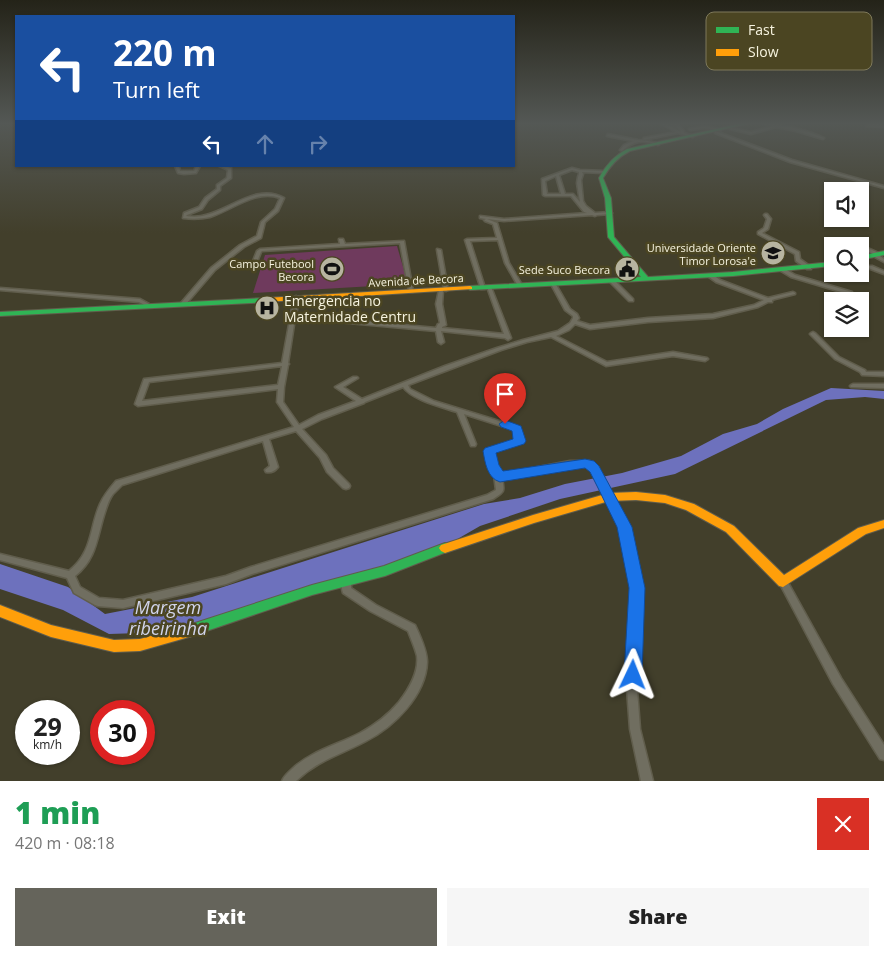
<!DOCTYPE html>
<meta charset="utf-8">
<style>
body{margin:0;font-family:"Open Sans",sans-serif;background:#f6f6f6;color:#222;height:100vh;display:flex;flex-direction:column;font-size:19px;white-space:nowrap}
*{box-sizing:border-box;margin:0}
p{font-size:16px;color:#767676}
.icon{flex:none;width:28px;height:28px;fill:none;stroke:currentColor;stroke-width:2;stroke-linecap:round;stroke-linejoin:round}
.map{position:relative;height:781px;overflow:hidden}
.panel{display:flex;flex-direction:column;background:#fff;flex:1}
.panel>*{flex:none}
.banner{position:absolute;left:15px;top:15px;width:500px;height:152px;border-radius:0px;box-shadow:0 1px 4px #0004;background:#1a4fa0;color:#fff;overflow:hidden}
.controls{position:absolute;left:824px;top:182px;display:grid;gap:10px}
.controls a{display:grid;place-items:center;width:45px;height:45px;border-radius:0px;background:#fff;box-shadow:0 1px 4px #0004;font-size:25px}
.speed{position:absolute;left:15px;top:700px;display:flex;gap:10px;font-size:25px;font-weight:700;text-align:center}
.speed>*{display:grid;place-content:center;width:65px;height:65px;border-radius:50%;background:#fff;box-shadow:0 1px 4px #0004;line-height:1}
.speed small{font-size:12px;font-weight:400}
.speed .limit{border:8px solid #d22;background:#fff;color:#111}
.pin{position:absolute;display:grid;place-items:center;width:42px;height:42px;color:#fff;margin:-51px -21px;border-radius:50% 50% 50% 0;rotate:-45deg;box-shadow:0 0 5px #0007}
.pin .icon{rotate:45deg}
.me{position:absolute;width:55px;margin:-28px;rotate:2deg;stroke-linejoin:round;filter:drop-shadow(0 0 4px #0008)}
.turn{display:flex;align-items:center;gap:18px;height:105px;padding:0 15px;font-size:22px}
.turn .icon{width:65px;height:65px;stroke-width:2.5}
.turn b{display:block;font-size:35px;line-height:42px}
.lanes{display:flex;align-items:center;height:48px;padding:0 15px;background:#0003;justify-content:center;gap:25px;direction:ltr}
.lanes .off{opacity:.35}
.round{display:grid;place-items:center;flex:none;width:52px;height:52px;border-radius:0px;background:#f6f6f6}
.summary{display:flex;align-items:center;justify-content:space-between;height:85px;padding:0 15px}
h1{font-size:30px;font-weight:800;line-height:38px;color:#1e9e55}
.cta{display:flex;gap:10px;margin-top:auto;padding:10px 15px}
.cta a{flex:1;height:58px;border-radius:0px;background:#65645b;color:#fff;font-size:20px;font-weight:800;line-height:58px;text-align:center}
.cta a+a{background:#f6f6f6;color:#222}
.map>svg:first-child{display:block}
.green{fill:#6f3a5d}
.water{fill:#6d71bd}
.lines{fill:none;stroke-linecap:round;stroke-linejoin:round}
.street-casing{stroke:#605d4c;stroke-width:3}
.fast-casing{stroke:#605d4c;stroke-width:2}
.slow-casing{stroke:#605d4c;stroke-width:2}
.street{fill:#706e60;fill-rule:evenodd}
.fast{fill:#30b455;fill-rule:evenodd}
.slow{fill:#ff9f0a;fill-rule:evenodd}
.route{fill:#1a73e8;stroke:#114b97}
.labels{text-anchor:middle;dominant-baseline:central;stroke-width:5;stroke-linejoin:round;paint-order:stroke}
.far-poi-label{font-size:11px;fill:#f6f3df;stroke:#4b4522;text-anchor:end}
.far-street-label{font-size:11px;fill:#f6f3df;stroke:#4b4522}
.poi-label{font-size:14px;fill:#f6f3df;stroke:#4b4522;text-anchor:start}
.near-water-label{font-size:18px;font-style:italic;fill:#d1d4eb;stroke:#4b4522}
.key{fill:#4b4522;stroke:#7e795b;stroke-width:1}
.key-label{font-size:14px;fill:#f6f3df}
</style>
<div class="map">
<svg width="884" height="781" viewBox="0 0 884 781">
<rect width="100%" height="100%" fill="#423f2b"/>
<path class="green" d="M397 246 408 284 253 293 265 255Z"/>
<path class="water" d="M831 388 884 391V399L865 397 826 400 675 474 560 499 480 526 454 541 410 559 171 632 109 634 63 610 0 589V564L68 587 105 614 192 597 484 504 520 498 565 484 622 473 681 456 723 434 757 424 783 409Z"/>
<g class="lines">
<defs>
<path id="street" d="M660 123H664L681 132 676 126 669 123 678 124 684 131V133L694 136 693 137 678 133 643 140 644 138 676 132Z
M760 123C780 123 807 130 824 138L823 139 796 131 776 127 751 134 730 129 731 128 751 132 774 126Z
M868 123 884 125V127L866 126Z
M705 126 720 129 721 130 720 131 705 128 690 130 689 129Z
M715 131 792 160 884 186V188L790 162 715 133Z
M608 134 638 140 648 141 660 144 658 145C642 140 635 140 622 151L620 150 624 145 633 141 607 136Z
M175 166H179L180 171H194L196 166H200L196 173 184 174 178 173Z
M219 166H225L231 168V178L220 186V190L208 200 202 209 187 215 186 216C193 217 200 217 206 215 231 209 258 183 284 198L278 211 265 222 261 238 244 247 215 270 185 305H181V303L211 268 240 245 257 236 261 222 275 209 280 198C256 189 232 210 210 217 201 219 192 219 183 218L184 213 199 207 205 198 217 189V185L227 178 228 170Z
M572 168 580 170 604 171V173H603L582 172 583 174 581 180 583 201 586 206 595 213 610 212 612 213 611 214 597 215 595 216 592 215 504 221 487 219 497 223 509 263 522 285 520 286H518L505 263 498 240 470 241 485 288V289H481L465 240 467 239 497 238 493 224 485 221 484 220 486 219 480 218V216L504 219 587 213 584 212 571 196H545L543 195 542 179ZM572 170 579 172V174L578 177 577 183 580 202 573 194H565L559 175ZM556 176 561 194H547L545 181Z
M765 214H767L771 219 768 229 762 233 799 252 800 259 811 267V269H807L796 261 795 254 758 234V232L764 228 767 219 764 215Z
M339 239H343L345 244 404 241 413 291V292H409V291L400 243 262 251 261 252 257 262H255L253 261 257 251 260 249 340 244 339 240Z
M846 240H850L881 254V255L880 256 884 259V262L873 256V254L860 248V246H857L846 242Z
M437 249 441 250 448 290 446 291 444 290 437 250Z
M868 266H872L884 271V274L868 268Z
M781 269H785L795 275 852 292V293L850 294H848L791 277 781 271Z
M709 275H713L720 280 768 298 793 292 795 293V294L775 299 772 300V302H768L758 307 713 318 648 322 590 329 575 324 569 330 556 336 607 362 673 352 707 358 708 359 705 361 673 356 606 366 551 337 527 342 501 350 408 385 410 389 434 401 519 427 523 441 522 443 493 452 501 474 570 461H589L592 462 598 467 628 527 641 587 637 689 640 729 653 781H641L630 729 627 689 633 587 620 527 592 471 587 467H570L502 479C505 492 504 492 493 499L252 574 226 584 123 608 98 606 95 605 74 593 67 578 0 560V554L69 571C93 552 89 529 100 504 104 495 110 488 116 481L294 427 277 402 278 389 138 406 135 404 144 379 282 363 294 297 296 296 299 298 296 315 436 328 438 324 440 323 436 304 439 290 441 289 443 290 442 304 446 325 442 327V328L504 334 487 287 489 286 491 287 511 338 508 340 505 338 441 331 444 342 441 344 438 342 436 331 295 318 288 363 289 364 288 365 284 387 283 402 299 425 318 415 356 401 335 387 353 377H357L358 378 343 387 362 399 445 366 497 348 523 340 558 331 570 323 573 318V316L565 310 551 284V283H555L570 309 577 314 579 318 577 321 590 325 648 318 713 314 754 305 764 300 716 282 709 277ZM282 366 278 385 142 401 149 382ZM403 387C412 400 442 407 457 412L471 446H475L476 444 464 414 514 430 516 440 487 449 485 451 494 475 496 490 487 495 251 567 226 576 123 600 99 598 80 587 75 576C97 559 97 536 105 512 107 506 109 499 113 494 116 491 119 488 122 485L263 441 270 466 265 470 266 472C271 473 275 471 278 467L269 439 296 431 320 458 327 472 343 488 346 489 349 488 350 486 349 484 333 468 326 455 302 429 322 419 364 403 365 402Z
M610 280H614L633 299V301H629L610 282Z
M0 288 140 299 151 305 148 307 139 302 0 290Z
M813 332 815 333 839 357 865 370 866 372H884V376L862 375 860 372 835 359 810 334 811 333Z
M853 384H884V388L851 387 850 386 851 385Z
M347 577 350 578 351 581V588L376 605 415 625C420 636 427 650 427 662 426 695 394 727 366 741 340 755 318 760 296 781H282C284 776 288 773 292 769 311 751 337 745 360 733 375 725 388 715 399 702 409 689 419 673 417 656 415 648 411 639 408 631L370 611 343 593C341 588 342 583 344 578Z
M783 578 786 579 841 678 884 745V760L880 759 833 684 779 582 780 579Z"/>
<path id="fast" d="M742 123H751L630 151C618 157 610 166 603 178L611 198 614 237 648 277 733 272 832 262V266L733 276 470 290 467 288 470 286 641 277 608 237 605 198 599 178C606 165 614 156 627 149Z
M884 251V255L860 260V256Z
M265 298H268V302L0 316V312Z
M445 543 449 545 451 548 449 551 385 576 312 595 189 637 184 635 182 631 184 627 189 625 312 585 384 566Z"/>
<path id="slow" d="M470 286 472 287V289L265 302 261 300 265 298Z
M636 492 665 495 694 504 734 526 784 575 858 528 884 520V528L866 534 783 587 779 586 726 532 686 510 665 503 636 500 609 501 534 523 445 553 441 551 439 548 441 545 533 515 609 493Z
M0 605 51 625 114 640 140 639 189 625 194 627 196 631 194 635 189 637 140 651 114 652 51 637 0 617Z"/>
</defs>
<use href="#street" class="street-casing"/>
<use href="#fast" class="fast-casing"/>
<use href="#slow" class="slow-casing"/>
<use href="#street" class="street"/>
<use href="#fast" class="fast"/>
<use href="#slow" class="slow"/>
</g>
<linearGradient id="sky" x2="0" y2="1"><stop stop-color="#242318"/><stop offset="0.53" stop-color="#545855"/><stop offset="1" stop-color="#545855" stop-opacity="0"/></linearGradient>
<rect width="884" height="233" fill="url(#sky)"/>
<path class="route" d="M505 420 521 426 526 441 524 444 496 453 499 465 503 471 585 459 594 461 599 466 632 527 645 588 642 675 639 681 633 684 626 681 624 675 629 588 617 527 600 492 590 472 585 468 500 482C487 478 485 462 483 451L485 448 513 439 512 431 501 427 499 424Z"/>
<defs>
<symbol id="university-disc" viewBox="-11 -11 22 22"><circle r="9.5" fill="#b7b4a0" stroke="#4b4522"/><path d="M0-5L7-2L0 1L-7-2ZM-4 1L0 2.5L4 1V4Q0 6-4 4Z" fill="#111"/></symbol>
<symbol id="stadium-disc" viewBox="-11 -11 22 22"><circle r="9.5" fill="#b7b4a0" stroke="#4b4522"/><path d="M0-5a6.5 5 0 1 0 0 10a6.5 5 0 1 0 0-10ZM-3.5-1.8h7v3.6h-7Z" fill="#111"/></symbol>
<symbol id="civic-disc" viewBox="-11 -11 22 22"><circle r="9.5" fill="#b7b4a0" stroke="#4b4522"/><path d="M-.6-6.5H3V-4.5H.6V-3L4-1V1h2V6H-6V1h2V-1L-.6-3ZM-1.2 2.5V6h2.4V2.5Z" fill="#111"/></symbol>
<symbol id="hospital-disc" viewBox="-11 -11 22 22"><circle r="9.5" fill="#b7b4a0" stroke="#4b4522"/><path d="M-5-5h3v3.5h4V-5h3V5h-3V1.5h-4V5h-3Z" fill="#111"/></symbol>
</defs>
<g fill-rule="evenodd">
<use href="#university-disc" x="759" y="239" width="28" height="28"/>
<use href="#stadium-disc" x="318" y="255" width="28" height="28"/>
<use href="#civic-disc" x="613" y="255" width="28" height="28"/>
<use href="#hospital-disc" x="253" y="294" width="28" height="28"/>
</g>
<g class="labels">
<g class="far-poi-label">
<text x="756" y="247">Universidade Oriente<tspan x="756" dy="13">Timor Lorosa'e</tspan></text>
<text x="314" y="263">Campo Futebool<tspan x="314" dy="13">Becora</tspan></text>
<text x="610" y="269">Sede Suco Becora</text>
</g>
<g class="far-street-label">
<text transform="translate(416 280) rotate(-3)">Avenida de Becora</text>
</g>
<g class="poi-label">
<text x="284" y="300">Emergencia no<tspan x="284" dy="16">Maternidade Centru</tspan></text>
</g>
<g class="near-water-label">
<text x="168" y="607">Margem<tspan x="168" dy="21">ribeirinha</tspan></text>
</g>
</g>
<rect x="706" y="12" width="166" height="58" rx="8" class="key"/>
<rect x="716" y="27" width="23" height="6" fill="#30b455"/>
<rect x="716" y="49" width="23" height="7" fill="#ff9f0a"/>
<g class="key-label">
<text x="748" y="35">Fast</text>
<text x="748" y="57">Slow</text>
</g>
</svg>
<div class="controls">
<a><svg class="icon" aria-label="sound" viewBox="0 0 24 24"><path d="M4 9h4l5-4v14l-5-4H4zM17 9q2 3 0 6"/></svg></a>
<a><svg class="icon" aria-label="search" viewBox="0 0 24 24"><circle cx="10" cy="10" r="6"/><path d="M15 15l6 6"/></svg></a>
<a><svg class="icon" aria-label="layers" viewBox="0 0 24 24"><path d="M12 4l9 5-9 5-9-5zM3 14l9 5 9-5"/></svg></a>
</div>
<div class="speed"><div>29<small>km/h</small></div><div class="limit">30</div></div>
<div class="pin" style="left:505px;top:424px;background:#d93025"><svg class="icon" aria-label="arrive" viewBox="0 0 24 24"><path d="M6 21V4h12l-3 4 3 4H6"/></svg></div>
<svg class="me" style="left:633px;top:675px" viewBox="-20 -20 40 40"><path d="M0-17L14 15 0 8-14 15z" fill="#1a73e8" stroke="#fff" stroke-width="4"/></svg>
<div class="banner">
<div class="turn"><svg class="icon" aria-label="left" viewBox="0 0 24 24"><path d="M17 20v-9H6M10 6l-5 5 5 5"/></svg><div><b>220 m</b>Turn left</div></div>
<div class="lanes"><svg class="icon" aria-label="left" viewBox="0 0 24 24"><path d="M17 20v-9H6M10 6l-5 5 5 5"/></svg><svg class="icon off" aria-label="ahead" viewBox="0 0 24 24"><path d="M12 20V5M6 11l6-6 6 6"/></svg><svg class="icon off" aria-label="right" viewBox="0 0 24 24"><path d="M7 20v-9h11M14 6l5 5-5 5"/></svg></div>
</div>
</div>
<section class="panel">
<div class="summary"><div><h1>1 min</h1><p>420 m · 08:18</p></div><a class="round" style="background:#d93025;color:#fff"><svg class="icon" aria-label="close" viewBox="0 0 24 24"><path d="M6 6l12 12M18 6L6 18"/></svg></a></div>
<div class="cta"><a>Exit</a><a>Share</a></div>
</section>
